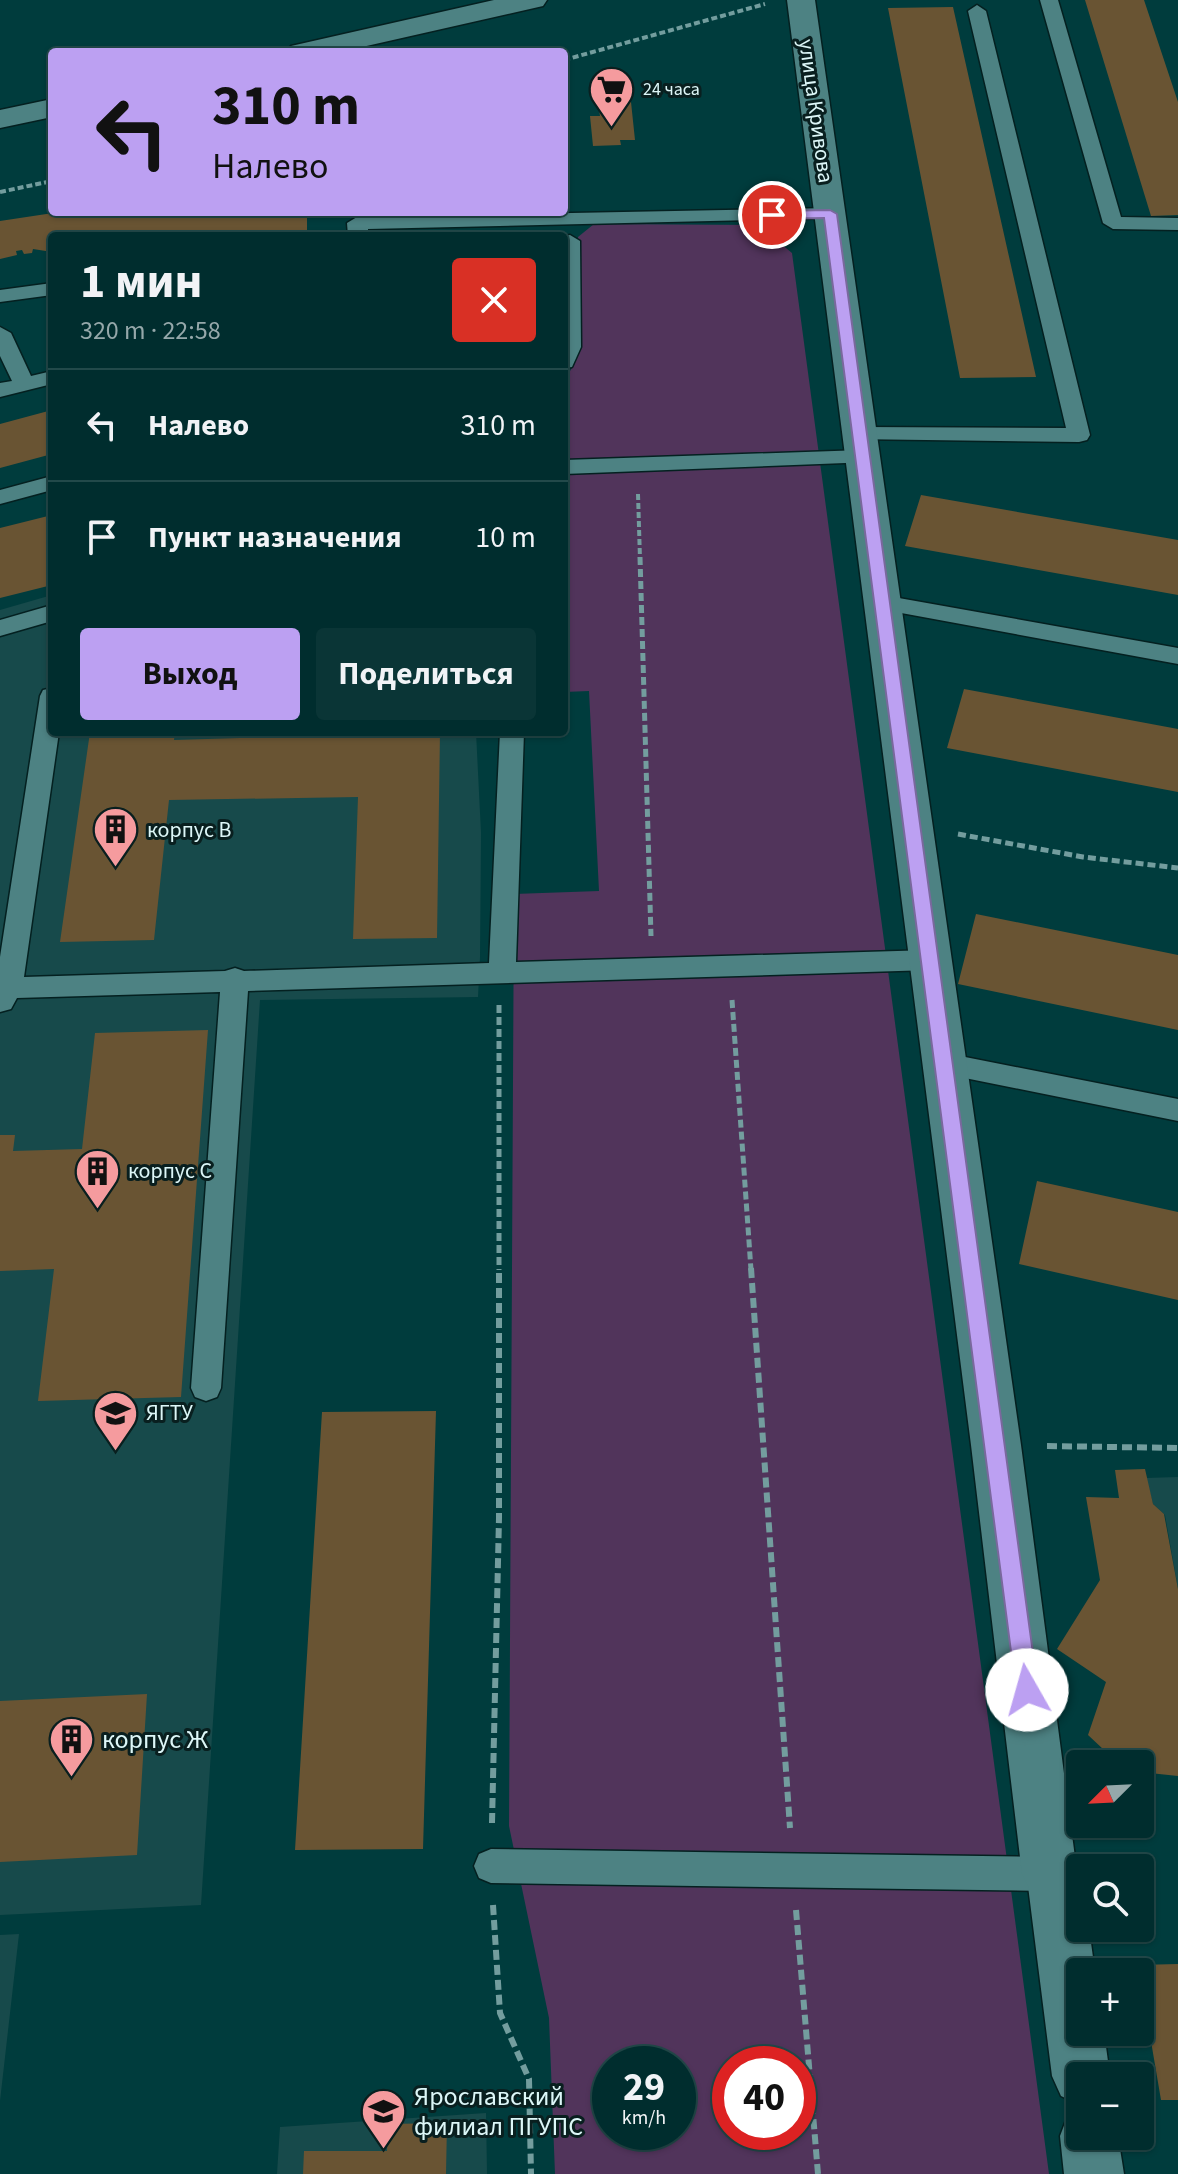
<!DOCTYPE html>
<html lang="ru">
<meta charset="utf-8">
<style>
body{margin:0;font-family:"Source Sans 3",sans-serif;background:#0a3536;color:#f1f3f6;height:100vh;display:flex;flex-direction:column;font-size:30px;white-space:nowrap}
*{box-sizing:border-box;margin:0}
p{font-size:26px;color:#95a8aa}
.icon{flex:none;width:44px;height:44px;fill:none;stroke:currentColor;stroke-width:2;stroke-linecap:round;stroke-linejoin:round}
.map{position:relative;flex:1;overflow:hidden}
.drawer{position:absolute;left:48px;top:232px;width:520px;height:504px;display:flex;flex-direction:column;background:#002d2e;border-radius:8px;box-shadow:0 2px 6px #0004,0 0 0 2px #22494a}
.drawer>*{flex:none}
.banner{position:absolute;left:48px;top:48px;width:520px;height:168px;border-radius:8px;box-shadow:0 2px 6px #0004,0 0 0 2px #22494a;background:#bca0f2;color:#111;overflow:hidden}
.needle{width:52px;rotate:246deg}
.fabs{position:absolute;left:1066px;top:1750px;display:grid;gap:16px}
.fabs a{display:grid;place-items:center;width:88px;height:88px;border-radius:8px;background:#002d2e;box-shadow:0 2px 6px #0004,0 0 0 2px #22494a;font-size:40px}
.speed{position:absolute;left:592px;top:2046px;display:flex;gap:16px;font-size:40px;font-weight:700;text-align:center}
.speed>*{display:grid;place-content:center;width:104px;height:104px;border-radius:50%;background:#002d2e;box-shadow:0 2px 6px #0004,0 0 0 2px #22494a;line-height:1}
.speed small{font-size:20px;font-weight:400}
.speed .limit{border:12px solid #d22;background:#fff;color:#111}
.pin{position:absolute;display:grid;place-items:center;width:68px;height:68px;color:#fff;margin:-34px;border:4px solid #fff;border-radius:50%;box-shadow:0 2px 8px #0007}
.me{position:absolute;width:88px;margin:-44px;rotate:353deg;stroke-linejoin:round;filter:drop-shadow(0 0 6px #0008)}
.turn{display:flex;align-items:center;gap:28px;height:168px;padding:0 32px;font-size:36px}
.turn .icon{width:104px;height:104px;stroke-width:2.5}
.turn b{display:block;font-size:56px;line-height:68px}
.round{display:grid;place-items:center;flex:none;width:84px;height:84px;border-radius:8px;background:#0a3536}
.overview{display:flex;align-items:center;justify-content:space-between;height:136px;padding:0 32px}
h1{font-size:48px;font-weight:700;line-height:60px}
.button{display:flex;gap:16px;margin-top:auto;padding:16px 32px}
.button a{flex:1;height:92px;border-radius:8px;background:#bca0f2;color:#111;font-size:32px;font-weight:700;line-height:92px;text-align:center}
.button a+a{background:#0a3536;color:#f1f3f6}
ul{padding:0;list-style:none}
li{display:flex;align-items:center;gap:24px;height:112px;padding:0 32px;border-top:2px solid #22494a}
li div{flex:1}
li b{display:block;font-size:30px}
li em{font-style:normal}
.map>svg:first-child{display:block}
.built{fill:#174a4b}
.green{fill:#51345b;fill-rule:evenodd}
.building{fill:#695433}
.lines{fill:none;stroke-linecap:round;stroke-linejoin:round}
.lane-casing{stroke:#042020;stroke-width:3}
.secondary-casing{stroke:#042020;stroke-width:3}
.path-far2{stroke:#739d9e;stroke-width:4;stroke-dasharray:6 3;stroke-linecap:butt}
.path-far1{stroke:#739d9e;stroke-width:5;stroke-dasharray:8 4;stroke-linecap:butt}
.path{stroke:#739d9e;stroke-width:6;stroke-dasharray:10 5;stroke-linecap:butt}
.lane{fill:#4d8283;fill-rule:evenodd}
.secondary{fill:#4d8283;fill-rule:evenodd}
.route{fill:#bca0f2;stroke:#7a689d;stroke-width:2}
.labels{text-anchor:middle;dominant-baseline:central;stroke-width:6;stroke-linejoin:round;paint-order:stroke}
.far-poi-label{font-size:18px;fill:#ddf7f8;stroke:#091f1f;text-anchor:start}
.street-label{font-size:22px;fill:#ddf7f8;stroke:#091f1f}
.poi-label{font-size:22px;fill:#ddf7f8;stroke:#091f1f;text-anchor:start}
.near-poi-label{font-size:26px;fill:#ddf7f8;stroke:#091f1f;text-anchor:start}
</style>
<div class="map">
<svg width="1178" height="2174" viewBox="0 0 1178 2174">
<rect width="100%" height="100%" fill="#003c3d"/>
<path class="built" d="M52 595V732H476L481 833 480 957 478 997 260 1000 201 1905 0 1915V610Z
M1178 1477V1589L1165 1515 1153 1504 1146 1478Z
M19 1934 0 2101V1935Z
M486 2113 487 2174H277L280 2127Z"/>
<path class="green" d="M594 224 758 225 792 253 1049 2174H555L549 2018 509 1826 514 894 599 891 589 691 564 692V380L574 365 578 237ZM610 2064H678V2132H610ZM730 2064H798V2132H730Z"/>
<path class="building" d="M1085 0H1144L1178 102V215L1151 216Z
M953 7 1036 377 960 378 888 8Z
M631 102 635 140H620L621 145 593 146 590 116H600L598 103Z
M101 212H307V236H52V252L33 249 32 253 24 254 22 250 16 251 17 255 0 259V221L53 213Z
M52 410V454L0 468V424Z
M921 495 1178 540V595L905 546Z
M52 515V585L0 598V528Z
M964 689 1178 729V792L947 748Z
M90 732H175L174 740 440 732 437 938 353 939 358 797 169 800 154 940 60 942Z
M976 914 1178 955V1030L958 984Z
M208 1030 181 1397 38 1401 54 1269 0 1271V1135H15L13 1151 82 1149 95 1033Z
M1037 1181 1178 1212V1300L1019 1264Z
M436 1411 423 1849 295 1850 322 1412Z
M1145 1469 1153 1504 1164 1514 1178 1589V1776L1140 1772V1764H1119L1088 1735 1106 1682 1057 1649 1100 1580 1086 1497 1119 1498 1115 1470Z
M147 1694 137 1855 0 1862V1701Z
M1178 1964V2100H1161L1138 1965Z
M447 2123 446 2174H303L304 2151H387L388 2124Z"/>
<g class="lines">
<defs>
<path id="lane" d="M1040 0H1058L1121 217 1178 218V230L1113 229 1103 223Z
M977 5 986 11 1090 435 1087 440 1079 442 852 439 849 434 852 429 860 427 1066 428 968 11Z
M830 208 837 210 840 214 837 218 368 229V236H348L347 223 357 217Z
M570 235 580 241 581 347 572 367 564 368V236Z
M52 283V295L0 302V290Z
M0 327 11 333 31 376 52 371V384L0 397V383L12 381 0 356Z
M863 450 871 452 874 457 871 462 564 474V460Z
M52 476V490L0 504V490Z
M882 595 1178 648V664L874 608 870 603 874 598Z
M52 605V621L0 636V620Z
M52 688V732H59L24 977 225 971 235 968 244 971 489 963 500 732H524L516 962 931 950 940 953 944 960 940 967 931 970 248 991 221 1388 217 1397 206 1401 195 1397 191 1388 220 992 17 998 11 1009 0 1012V957L40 696 43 690Z
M945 1053 1178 1099V1121L935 1072 931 1064 935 1056Z
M491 1849 1050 1857 1062 1862 1068 1874 1062 1886 1050 1891 491 1883 479 1878 474 1866 479 1854Z"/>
<path id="secondary" d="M494 0H547L543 6 340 52H286L291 46Z
M787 0H815L1021 1445 1076 1865 1080 1873V1928H1089L1095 1972H1080V2032H1104L1110 2076H1080V2105L1061 2096 1052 2076 1028 1886 1022 1874 971 1445Z
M52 99V117L0 128V110Z
M1080 2110V2136H1118L1124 2174H1064L1060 2136 1068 2115Z"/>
</defs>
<use href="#lane" class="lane-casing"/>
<use href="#secondary" class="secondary-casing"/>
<path class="path-far2" d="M564 60 765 4
M0 192 52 181
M638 494 640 559"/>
<path class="path-far1" d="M640 557 651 936
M958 834 1083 857 1178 868
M732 1000 751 1270
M499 1005V1270"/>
<path class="path" d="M751 1268 790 1828
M1047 1446 1178 1448
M492 1823 499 1518V1268
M493 1905 500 2013 529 2079 531 2174
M796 1910 818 2174"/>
<use href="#lane" class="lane"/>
<use href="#secondary" class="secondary"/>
</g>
<path class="route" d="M830 210 837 214 1038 1690 1034 1697 1027 1700 1019 1697 1016 1690 824 218 772 219 765 215 772 211Z"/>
<defs>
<symbol id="supermarket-pin" viewBox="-11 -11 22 30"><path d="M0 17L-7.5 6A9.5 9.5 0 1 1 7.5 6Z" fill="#f59b9e" stroke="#091f1f"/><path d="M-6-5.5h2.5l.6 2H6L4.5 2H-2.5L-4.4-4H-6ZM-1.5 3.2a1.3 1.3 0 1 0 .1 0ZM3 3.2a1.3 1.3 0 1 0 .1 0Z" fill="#111"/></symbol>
<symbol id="building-pin" viewBox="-11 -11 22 30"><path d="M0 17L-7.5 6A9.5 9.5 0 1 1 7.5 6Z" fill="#f59b9e" stroke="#091f1f"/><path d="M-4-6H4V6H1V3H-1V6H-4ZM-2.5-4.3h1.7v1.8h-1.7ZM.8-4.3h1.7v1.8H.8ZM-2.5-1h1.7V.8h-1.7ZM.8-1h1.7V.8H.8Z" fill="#111"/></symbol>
<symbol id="university-pin" viewBox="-11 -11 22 30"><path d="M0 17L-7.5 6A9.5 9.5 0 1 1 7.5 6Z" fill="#f59b9e" stroke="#091f1f"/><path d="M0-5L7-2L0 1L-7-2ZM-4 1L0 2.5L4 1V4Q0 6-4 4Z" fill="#111"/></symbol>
</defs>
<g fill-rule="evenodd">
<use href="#supermarket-pin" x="586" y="64" width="51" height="69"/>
<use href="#building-pin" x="90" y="804" width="51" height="69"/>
<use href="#building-pin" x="72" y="1146" width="51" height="69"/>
<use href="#university-pin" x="90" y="1388" width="51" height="69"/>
<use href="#building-pin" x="46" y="1714" width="51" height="69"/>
<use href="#university-pin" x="358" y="2086" width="51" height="69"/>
</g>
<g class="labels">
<g class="far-poi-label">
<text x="643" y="89">24 часа</text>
</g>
<g class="street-label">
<text transform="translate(816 111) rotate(82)">улица Кривова</text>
</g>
<g class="poi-label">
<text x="147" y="830">корпус В</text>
<text x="128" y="1171">корпус С</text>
<text x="146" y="1413">ЯГТУ</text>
</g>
<g class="near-poi-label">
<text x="102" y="1739">корпус Ж</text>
<text x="414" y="2096">Ярославский<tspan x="414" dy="30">филиал ПГУПС</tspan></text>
</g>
</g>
</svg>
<div class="fabs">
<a><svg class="needle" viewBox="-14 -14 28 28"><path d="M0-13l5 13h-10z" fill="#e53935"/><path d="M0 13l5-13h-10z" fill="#95a8aa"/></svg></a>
<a><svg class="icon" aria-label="search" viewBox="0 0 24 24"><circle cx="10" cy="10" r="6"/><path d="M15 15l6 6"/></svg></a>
<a>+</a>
<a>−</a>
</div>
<div class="speed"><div>29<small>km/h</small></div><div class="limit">40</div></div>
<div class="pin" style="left:772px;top:215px;background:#d93025"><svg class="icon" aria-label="arrive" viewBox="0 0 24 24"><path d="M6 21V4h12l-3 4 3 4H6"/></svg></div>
<svg class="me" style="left:1027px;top:1690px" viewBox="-20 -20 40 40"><circle r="19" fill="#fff"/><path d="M0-13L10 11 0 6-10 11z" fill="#bca0f2"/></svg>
<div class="banner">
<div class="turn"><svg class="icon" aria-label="left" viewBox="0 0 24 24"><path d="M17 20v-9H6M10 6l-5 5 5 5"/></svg><div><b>310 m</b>Налево</div></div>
</div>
<section class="drawer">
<div class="overview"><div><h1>1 мин</h1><p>320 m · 22:58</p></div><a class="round" style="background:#d93025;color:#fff"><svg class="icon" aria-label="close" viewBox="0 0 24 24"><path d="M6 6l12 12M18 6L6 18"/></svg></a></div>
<ul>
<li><svg class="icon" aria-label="left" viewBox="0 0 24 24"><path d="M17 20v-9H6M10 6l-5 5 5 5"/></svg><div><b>Налево</b></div><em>310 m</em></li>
<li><svg class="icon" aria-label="arrive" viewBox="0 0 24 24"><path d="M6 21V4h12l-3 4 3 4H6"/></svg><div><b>Пункт назначения</b></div><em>10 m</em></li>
</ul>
<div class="button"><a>Выход</a><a>Поделиться</a></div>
</section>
</div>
